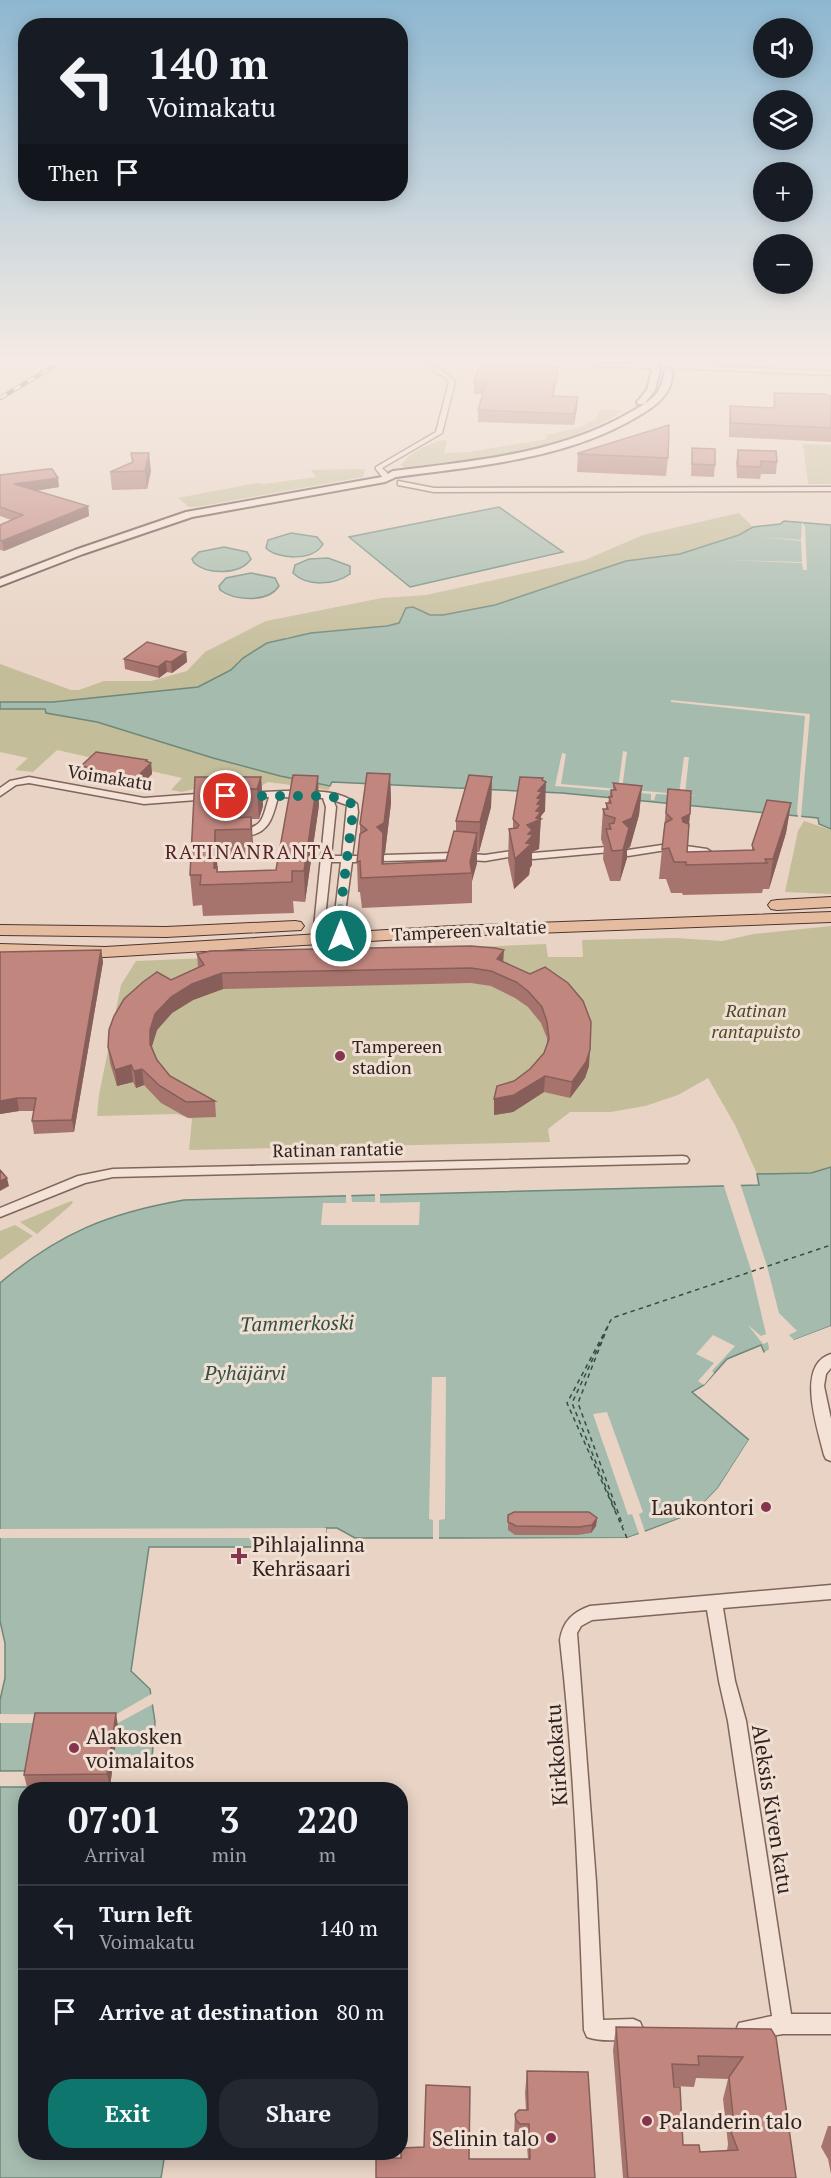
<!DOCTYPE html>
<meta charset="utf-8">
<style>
body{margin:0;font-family:"PT Serif",serif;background:#242831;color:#f1f3f6;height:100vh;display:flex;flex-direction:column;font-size:22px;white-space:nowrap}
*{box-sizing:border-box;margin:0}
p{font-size:20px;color:#9ea1a6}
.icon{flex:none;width:33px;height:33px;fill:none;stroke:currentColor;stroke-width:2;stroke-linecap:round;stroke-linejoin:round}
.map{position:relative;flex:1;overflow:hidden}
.drawer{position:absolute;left:18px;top:1782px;width:390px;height:378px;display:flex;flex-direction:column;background:#171b24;border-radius:24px;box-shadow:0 3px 15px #0003}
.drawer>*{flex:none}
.banner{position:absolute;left:18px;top:18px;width:390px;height:183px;border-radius:24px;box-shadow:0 3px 15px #0003;background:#171b24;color:#f1f3f6;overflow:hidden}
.buttons{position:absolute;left:753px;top:18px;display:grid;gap:12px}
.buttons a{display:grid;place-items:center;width:60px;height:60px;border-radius:50%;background:#171b24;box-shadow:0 3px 15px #0003;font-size:30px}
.pin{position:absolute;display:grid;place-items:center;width:51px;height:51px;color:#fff;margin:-26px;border:3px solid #fff;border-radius:50%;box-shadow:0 2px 6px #0007}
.me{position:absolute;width:66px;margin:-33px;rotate:0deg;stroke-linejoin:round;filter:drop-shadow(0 0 4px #0008)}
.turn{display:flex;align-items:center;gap:21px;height:126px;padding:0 30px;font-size:27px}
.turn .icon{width:78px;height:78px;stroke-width:2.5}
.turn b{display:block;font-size:42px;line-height:51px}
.then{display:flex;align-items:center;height:57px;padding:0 30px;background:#0003;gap:12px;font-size:22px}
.eta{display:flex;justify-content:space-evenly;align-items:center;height:102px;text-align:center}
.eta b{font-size:36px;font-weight:800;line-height:42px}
.action{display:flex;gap:12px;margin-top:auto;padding:12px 30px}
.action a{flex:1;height:69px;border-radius:24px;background:#0f766e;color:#fff;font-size:24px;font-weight:800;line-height:69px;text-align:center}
.action a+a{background:#242831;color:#f1f3f6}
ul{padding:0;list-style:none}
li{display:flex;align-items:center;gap:18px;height:84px;padding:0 30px;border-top:2px solid #363941}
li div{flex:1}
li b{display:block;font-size:22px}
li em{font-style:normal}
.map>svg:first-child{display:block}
.green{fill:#c4bd9a}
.water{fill:#a5bbae;stroke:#6e887a;stroke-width:1.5}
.pier{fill:#e8d3c4}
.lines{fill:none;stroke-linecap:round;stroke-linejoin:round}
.ferry{stroke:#305044;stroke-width:1.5;stroke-dasharray:4.5 4;stroke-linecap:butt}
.street-casing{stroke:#80655d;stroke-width:3}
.secondary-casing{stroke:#624740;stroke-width:4}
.primary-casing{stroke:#4e3631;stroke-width:2}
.street{fill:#f4e2d6;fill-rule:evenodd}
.secondary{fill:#f4e2d6;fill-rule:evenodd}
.primary{fill:#e6bca0;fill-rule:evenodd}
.rail-casing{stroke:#32221f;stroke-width:4.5}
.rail{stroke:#f0dfd3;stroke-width:3;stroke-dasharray:8;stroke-linecap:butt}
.wall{fill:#a6746d;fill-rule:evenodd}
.shaded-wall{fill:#875e59}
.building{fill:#c1877f;stroke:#875e59;stroke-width:1.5;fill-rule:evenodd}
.route{stroke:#0f766e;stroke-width:10;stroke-dasharray:0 18}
.poi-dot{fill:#87354e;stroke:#f0dfd3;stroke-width:2}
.labels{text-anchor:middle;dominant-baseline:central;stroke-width:6;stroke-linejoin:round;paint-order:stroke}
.street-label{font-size:18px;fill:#32221f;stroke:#f0dfd3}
.park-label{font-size:18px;font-style:italic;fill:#4c4a28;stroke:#f0dfd3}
.poi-label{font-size:18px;fill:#32221f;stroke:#f0dfd3;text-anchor:start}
.neighbourhood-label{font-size:20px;letter-spacing:1.5px;fill:#592429;stroke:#f0dfd3}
.water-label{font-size:20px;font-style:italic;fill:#305044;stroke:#f0dfd3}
.near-poi-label{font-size:21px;fill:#32221f;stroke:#f0dfd3;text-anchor:start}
.near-street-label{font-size:21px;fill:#32221f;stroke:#f0dfd3}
</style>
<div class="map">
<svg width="831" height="2178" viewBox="0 0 831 2178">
<rect width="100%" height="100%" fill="#e8d3c4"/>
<path class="green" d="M602 409 622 411C561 452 481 458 411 469H406L401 465C410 452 432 441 447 440L444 453 469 452 542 440 546 439 547 435 581 427 595 419Z
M803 444 831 445V484H808Z
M365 469 363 477 196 507H189L178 498 256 483 264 484 316 477 311 470Z
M739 513 753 527 739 535 680 554 626 561 495 605 443 615 402 614 399 623 387 626 287 637 243 658 231 670 198 687 53 702H0V664L71 690H79L104 681H151L187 671 205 652 266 621 382 598 426 595 585 560 643 535Z
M43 708 46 713 97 722 306 782 330 786 329 790 268 782 259 787 194 789 182 792 171 790 182 778 57 750 33 772 15 770 28 758 0 752V709Z
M804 821 831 830V894L785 892 798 831Z
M831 926V1167L811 1173 757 1174 735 1125 708 1078 678 1095 645 1106 611 1112H570L548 1129 550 1142 189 1150 192 1119 177 1114 97 1116 99 1095 121 985 136 961 546 944 548 957H583L582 940 675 938 722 941 754 934Z
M71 1201 73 1202 71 1205 37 1234 20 1222Z
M15 1225 33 1236 0 1260V1231Z"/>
<path class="water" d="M499 507 563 552 410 587 349 537Z
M784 521 831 525V829L819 824 818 818 562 793 332 782 330 786 280 776 213 758 97 722 46 713 45 709H0V702H53L198 687 231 670 243 658 267 643 311 633 387 626 399 623 406 608 413 607 430 615H443L495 605 626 561 680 554 739 535 753 527 780 524Z
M291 533 317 537 323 544C314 561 278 560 266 548L268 540Z
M224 547 247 552 251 559C240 575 208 575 194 563L192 559 199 552Z
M328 558 350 566V574C335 585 307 587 293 573L295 565 309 559Z
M251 573 275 578 279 586C268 603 235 601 220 590L219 586 226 578Z
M831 1167V1326L764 1352 761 1345 727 1359 704 1385 692 1392 749 1440 718 1488 694 1513 627 1538H355L337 1528H326L325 1547H149L131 1671 150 1689 155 1722 151 1770 0 1771V1700L5 1678V1643L0 1621V1283C59 1233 109 1213 184 1200L759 1185 757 1174 811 1173Z
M0 1787H148V1790H26V2152L165 2153 161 2178H0Z"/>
<path class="pier" d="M802 522 805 527 807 570H803L802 563 728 560 802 562 801 541 761 537 801 540Z
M671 700 810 714 801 817H798L797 811 805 716 671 702Z
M623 751 627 752 622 789 679 794 684 757H689L685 794 697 796 656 794 654 800H651V794L555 786 562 753 566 754 561 784 618 789Z
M723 1183H740L767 1266 779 1313 797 1331 789 1335 794 1340 831 1326V1329L766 1354 764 1352 769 1349 768 1342 763 1344 748 1325 761 1336 766 1334 751 1270Z
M375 1191H380V1203L420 1202 419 1225H321L323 1203H346V1192H351L352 1202H375Z
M713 1335 735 1346 712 1371 714 1373 704 1385 698 1381 714 1363 696 1354Z
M432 1377H446L445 1519 439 1520V1539H433V1520L429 1519Z
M607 1412 643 1512 639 1514 645 1532 694 1513 718 1488 750 1438 752 1441 721 1490 696 1515 628 1541 467 1542 457 1539 627 1538 639 1534 632 1514 628 1515 593 1414Z
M326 1528V1538H0V1529Z
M153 1693 155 1703 118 1723H0V1714L115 1715Z"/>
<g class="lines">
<path class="ferry" d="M608 1326 578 1403 623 1526
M604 1335 572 1403 615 1510
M627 1538 567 1403 612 1318 831 1245"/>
<defs>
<path id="street" d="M421 364C433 363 447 372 455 382L442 433 382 468 390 476 383 478 376 469V467L436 432 449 382 445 377Z
M591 364H640L655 366 652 368 594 366Z
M675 365 831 371V375L673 368V366Z
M398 481 434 488 831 487V491L434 492 398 485Z
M29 777 144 798 210 793 215 796 210 799 144 804 29 783 16 785 0 796V788L10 781Z
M285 791C308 791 339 789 357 804L358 812 352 856H360L365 859 360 862H352L345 913 346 936 345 938 341 939 336 936 335 913 341 862H331L323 937 318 940 313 937 326 807 323 798 278 797C273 816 270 833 247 836 241 837 238 837 233 834L234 832C263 826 261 824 269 797L246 798 243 797V793ZM333 800 347 805 342 856H331L336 807Z
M662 845 667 848 666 850 628 856 623 853 628 850Z
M686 846 707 849 720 858 715 861 700 854 682 851 681 849Z
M606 847 610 848V852L533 859 528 856 533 853Z
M511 851 516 854 515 856 485 861 455 859 385 861 380 858 385 855 455 853 485 855Z
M683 1156 687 1157 689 1160 687 1163 113 1177 85 1183 0 1217V1208L78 1176 113 1169Z
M831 1354V1368L826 1374 824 1386 831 1419V1461L826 1459 824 1455C818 1429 795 1365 831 1354Z
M831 1585V1599L723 1608 735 1681 746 1721 791 2014H831V2034H783L746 2040 739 2037 736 2030 739 2023 772 2016 728 1721 719 1681 707 1610 592 1620 581 1626 577 1633 596 1882 603 2020 633 2019 640 2022 643 2029 640 2036C626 2041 601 2042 587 2037L584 2030C579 1900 575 1769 560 1640 563 1621 573 1612 590 1606Z"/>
<path id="secondary" d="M650 364H660L658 366 660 369 655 390 644 404H638L637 402 647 390 652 370 648 366Z
M666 368 673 370C672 377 671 386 667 392 659 404 647 411 635 418 563 460 476 466 396 477L385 482 192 517 83 554 0 586V579L75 550 186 512 382 477 393 471C474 461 559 454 631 412 641 406 653 400 659 390 663 384 663 375 666 368Z"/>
<path id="primary" d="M831 897V907L777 910 771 909 768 905 771 901 777 900Z
M831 912V922L453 936 105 957 0 954V944L105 947 453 926Z
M295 921 301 922 304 926 301 930 166 937 0 935V925L166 927Z"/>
</defs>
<use href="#street" class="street-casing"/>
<use href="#secondary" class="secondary-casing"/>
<use href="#primary" class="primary-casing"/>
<use href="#street" class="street"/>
<use href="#secondary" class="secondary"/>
<use href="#primary" class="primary"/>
<defs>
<path id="rail" d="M0 398 58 364"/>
</defs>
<use href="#rail" class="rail-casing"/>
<use href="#rail" class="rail"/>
</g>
<path class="wall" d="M558 367 557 379 554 396 578 397 577 408 574 425 478 422V410L483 394H474V382Z
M774 393 831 396V442L729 437V420L730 406 773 408Z
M692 448 715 465 714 477 691 476Z
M738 450 777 462 776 474H761L760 479 737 478 736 462Z
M131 453 151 471 147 489 112 490 110 472 132 463Z
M578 453 668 458 666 476 577 472Z
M0 475 59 487 36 491 88 506 89 516 4 551 0 550V525L11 520 0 516Z
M186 652 187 662 172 673 167 672 159 678 125 669 124 659Z
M148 762 151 763 152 774 136 790 85 780V777H83L81 766Z
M390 774 391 803 385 853 384 854V864L446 861 456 831V821L492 777 491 807 479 852H477V863L472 881V903L362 908 360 892H358L357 862 360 834V824Z
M195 777H261L263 806 259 819H252L253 859 217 860 218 872 276 870 319 805 305 902 293 901 294 913 203 916 202 905 193 906 190 875Z
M543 780 545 811 541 816 539 849 532 852V865L530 868 529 875 514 889 508 860 509 829H513V819Z
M613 783 642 786 639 815 630 847 627 849V858L620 881H610L603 859 604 845H603L601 839 603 809H606V803H608L611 790H613Z
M668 789 690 814 687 852 752 850V845L791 803 786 833 769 889H763L762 893 683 895 682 893H671L666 879H659Z
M101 950 103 962 74 1132 34 1134 32 1121 34 1111H19L0 1114Z
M197 954 503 962 530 974 589 1066 585 1078 570 1098 544 1092 513 1112 494 1115V1099L514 1081 530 1069 544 1053 547 1044V1038L541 1023 528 1007 515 998 491 986 471 983 223 989 193 1000 172 1013 157 1030 152 1046 157 1060 170 1076 215 1101 216 1117 188 1118 161 1103 144 1085 136 1088 133 1082 117 1086 110 1063 108 1047 171 980 198 967Z
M508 1515 597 1518 596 1526 591 1533 578 1535H515L508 1530Z
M118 1726 110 1787H27L24 1775Z
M616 2027 771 2029 796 2178H623L613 2050ZM696 2078 728 2079 723 2099 728 2144 727 2151 700 2152 683 2145 674 2086 694 2087Z
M527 2071 595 2178 469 2159H528L527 2146 518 2145 514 2141V2136L515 2114 526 2110 525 2093Z
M828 2126H831V2174L828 2159 821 2147Z"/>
<path class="shaded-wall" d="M558 367 557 379 551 407 552 396Z
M578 397 577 408 574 425V414Z
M149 453 151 471 147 489 145 471Z
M58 478 59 487 15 494 14 484Z
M88 506 89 516 4 551 2 541Z
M186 652 187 662 172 673 171 662Z
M166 661 167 672 159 678 158 667Z
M147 760 148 766 151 763 152 774 136 790 135 779Z
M390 774 391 803 385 853 384 854 383 877 377 827Z
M318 776 319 805 305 902 304 871Z
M261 777 263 806 259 819 257 789Z
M492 777 491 807 479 852 480 822Z
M546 782 545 811 541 816 539 849 532 852V865L530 868 529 875 514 889 515 859 538 791Z
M642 786 639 815 630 847 627 849V858L620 881 623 850V822Z
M219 789 221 819H218Z
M791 803 786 833 769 889 773 859Z
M690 814 686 844 682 818Z
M251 817 253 847V859L251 829Z
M215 830 217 860V885L214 868Z
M477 833V863L472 881V873L470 862Z
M101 950 103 962 74 1132 72 1120Z
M504 950 503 965 497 959Z
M222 973 223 989 193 1000 172 1013 157 1030 152 1046V1060L150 1030 155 1014 171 997 192 984Z
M590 1050 589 1066 585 1078 570 1098 572 1082Z
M131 1065 133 1082 117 1086 115 1070Z
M142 1069 144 1085 136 1088 134 1071Z
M545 1076 544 1092 513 1112 494 1115V1099Z
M17 1098 19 1111 0 1114V1101Z
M7 1178 9 1186 0 1191V1181Z
M597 1518 596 1526 591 1533 592 1525Z
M116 1713 118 1726 110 1787 107 1774Z"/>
<path class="building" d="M480 364 558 367 552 396 578 397 574 414 478 410 486 383 474 382Z
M774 393 825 394 831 396V428L731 423 730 406 773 408 775 406Z
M669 425 668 458 578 454V453Z
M692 448 715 449V465L692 464Z
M738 450 776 451 777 462 761 461V467L738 466Z
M131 453H149L145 471 110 472 133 462Z
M48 469H52L58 478 14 484 88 506 2 541 0 540V525L23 515 0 507V475Z
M147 642 186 652 171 662 166 661 158 667 124 659Z
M96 752 147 760 146 761 151 763 135 779 84 769 86 767 81 766Z
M367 773 390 774 384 823 377 827 383 833 382 864 446 861 454 831 477 833 470 862 472 873 361 878 360 861 357 862 360 834 367 830 360 824Z
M293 775 318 776 304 871H292V882L200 885 201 875H190L195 777H261L257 789H219L218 819 251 817V829L215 830 214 868 217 867V872L276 870Z
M469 775 492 777 480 822 456 821Z
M520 777 543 778 542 780 546 782 538 791 542 792 537 798 541 799 537 804 541 805 536 811 541 812 536 818 541 819 527 825 532 830 528 834 533 835 526 843 531 844 515 859 509 829 517 828 519 825 513 819Z
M613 783 642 786 632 818 623 822 629 828 623 850 612 851 606 829H611L609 824 614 823 615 818 605 815 603 809H608L606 803H611L609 797H612L611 790H616Z
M668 789 691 791 690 814 682 818 683 822 689 824 687 852 754 850 752 845 767 800 791 803 773 859H765L767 863 686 865V862H674L669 848 662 849 665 823 672 819 666 813Z
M471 946 495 948 504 950 497 959 530 974 545 967 568 983 583 1001 591 1022 590 1050 586 1062 572 1082 545 1076 514 1095 494 1099 497 1086 514 1081 530 1069 544 1053 549 1039 547 1022 542 1007 528 991 516 982 491 971 471 968 222 973 192 984 171 997 155 1014 150 1030V1044L157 1060 170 1076 215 1101 186 1102 160 1086 142 1069 134 1071 131 1065 115 1070 108 1047 109 1030 114 1016 124 999 143 982 157 972 171 980 204 965 197 954 211 951Z
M101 950 72 1120 32 1121 36 1098H17L0 1101V952Z
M0 1170 7 1178 0 1181Z
M514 1512H589L597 1518 592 1525 579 1527 516 1526 508 1522V1515Z
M35 1713H116L107 1774 24 1775Z
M616 2027 771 2029 776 2037 796 2178H628ZM698 2056 743 2057 729 2077 734 2125 731 2132 738 2150 700 2152 699 2145H683L680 2087H674L672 2064 699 2065Z
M527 2071 588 2072 595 2178H376V2158H401V2148L424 2147 426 2085 470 2087 469 2159H530L529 2124H520L516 2120 515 2114 519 2110H528Z"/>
<linearGradient id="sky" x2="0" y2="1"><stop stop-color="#8db7d1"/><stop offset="0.54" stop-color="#f5ebe4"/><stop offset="1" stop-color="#f5ebe4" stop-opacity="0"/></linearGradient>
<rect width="831" height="669" fill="url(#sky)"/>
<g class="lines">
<path class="route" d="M226 796H327L343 799 352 804 353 812 340 913 341 936"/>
</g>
<g class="poi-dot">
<circle cx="340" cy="1056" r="6"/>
<circle cx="766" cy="1507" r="6"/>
<path d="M236 1547h6v6h6v6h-6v6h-6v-6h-6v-6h6z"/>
<circle cx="74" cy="1748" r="6"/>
<circle cx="647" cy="2121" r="6"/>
<circle cx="551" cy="2138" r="6"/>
</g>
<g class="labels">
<g class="street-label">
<text transform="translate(110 777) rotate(9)">Voimakatu</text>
<text transform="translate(469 930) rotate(-3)">Tampereen valtatie</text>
<text transform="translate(338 1149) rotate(-1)">Ratinan rantatie</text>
</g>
<g class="park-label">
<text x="756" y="1010">Ratinan<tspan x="756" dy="21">rantapuisto</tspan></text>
</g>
<g class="poi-label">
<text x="352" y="1046">Tampereen<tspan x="352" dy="21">stadion</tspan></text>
</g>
<g class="neighbourhood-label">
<text x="250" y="851">RATINANRANTA</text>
</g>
<g class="water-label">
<text transform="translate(297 1323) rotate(-1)">Tammerkoski</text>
<text x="245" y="1372">Pyhäjärvi</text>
</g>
<g class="near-poi-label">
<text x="754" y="1507" text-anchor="end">Laukontori</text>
<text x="252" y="1544">Pihlajalinna<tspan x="252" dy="24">Kehräsaari</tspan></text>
<text x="86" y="1736">Alakosken<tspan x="86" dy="24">voimalaitos</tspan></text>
<text x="659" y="2121">Palanderin talo</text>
<text x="539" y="2138" text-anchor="end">Selinin talo</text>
</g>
<g class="near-street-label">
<text transform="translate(556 1755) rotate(-94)">Kirkkokatu</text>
<text transform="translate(773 1809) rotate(81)">Aleksis Kiven katu</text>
</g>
</g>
</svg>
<div class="buttons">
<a><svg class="icon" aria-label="sound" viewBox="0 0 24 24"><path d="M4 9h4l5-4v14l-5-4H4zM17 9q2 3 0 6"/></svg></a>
<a><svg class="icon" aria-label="layers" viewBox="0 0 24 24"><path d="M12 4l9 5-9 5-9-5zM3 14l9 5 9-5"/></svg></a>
<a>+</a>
<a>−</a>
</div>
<div class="pin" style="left:226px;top:796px;background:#d93025"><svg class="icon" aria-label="arrive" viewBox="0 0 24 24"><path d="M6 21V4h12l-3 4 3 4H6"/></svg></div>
<svg class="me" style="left:341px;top:936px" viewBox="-20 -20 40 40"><circle r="17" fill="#0f766e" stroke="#fff" stroke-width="3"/><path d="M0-11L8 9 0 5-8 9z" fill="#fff"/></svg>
<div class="banner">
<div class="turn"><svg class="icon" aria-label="left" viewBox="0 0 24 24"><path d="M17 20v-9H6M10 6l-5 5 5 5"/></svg><div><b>140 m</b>Voimakatu</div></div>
<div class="then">Then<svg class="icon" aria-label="arrive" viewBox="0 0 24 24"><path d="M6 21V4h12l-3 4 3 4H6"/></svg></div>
</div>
<section class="drawer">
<div class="eta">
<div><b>07:01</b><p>Arrival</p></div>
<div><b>3</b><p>min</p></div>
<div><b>220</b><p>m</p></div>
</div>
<ul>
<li><svg class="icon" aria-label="left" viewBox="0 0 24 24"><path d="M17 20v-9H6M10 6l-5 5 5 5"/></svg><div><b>Turn left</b><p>Voimakatu</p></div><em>140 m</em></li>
<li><svg class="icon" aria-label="arrive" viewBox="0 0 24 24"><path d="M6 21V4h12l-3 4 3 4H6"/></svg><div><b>Arrive at destination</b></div><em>80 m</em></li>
</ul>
<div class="action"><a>Exit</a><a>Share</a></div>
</section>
</div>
